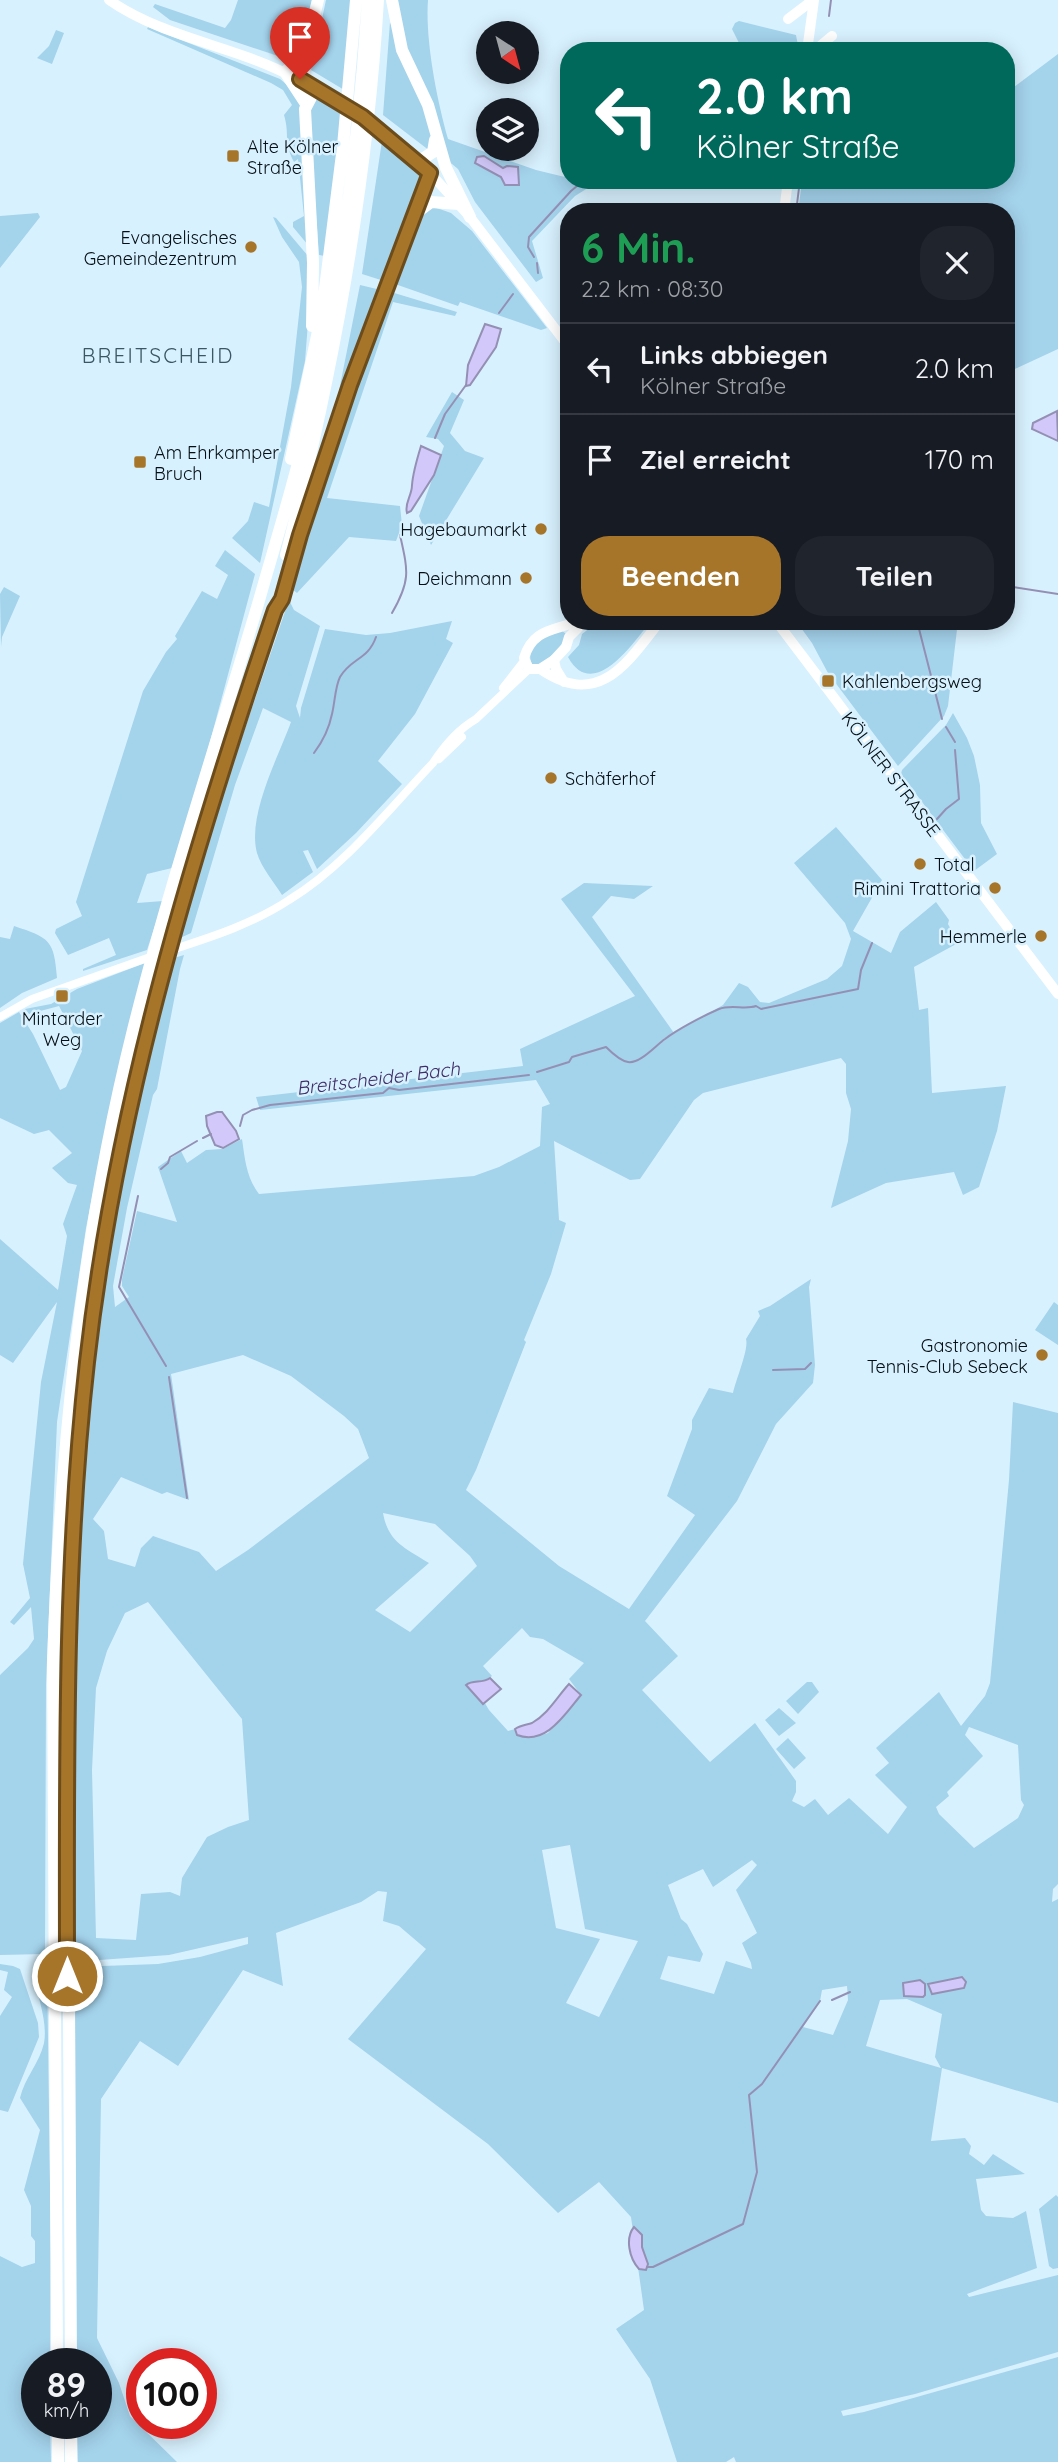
<!DOCTYPE html>
<html lang="de">
<meta charset="utf-8">
<style>
body{margin:0;font-family:Quicksand,sans-serif;background:#20242c;color:#f1f3f6;height:100vh;display:flex;flex-direction:column;font-size:26px;white-space:nowrap}
*{box-sizing:border-box;margin:0}
p{font-size:23px;color:#9ea1a6}
.icon{flex:none;width:38px;height:38px;fill:none;stroke:currentColor;stroke-width:2;stroke-linecap:round;stroke-linejoin:round}
.map{position:relative;flex:1;overflow:hidden}
.details{position:absolute;left:560px;top:203px;width:455px;height:427px;display:flex;flex-direction:column;background:#171b24;border-radius:28px;box-shadow:0 4px 18px #0003}
.details>*{flex:none}
.top-card{position:absolute;left:560px;top:42px;width:455px;height:147px;border-radius:28px;box-shadow:0 4px 18px #0003;background:#00695c;color:#fff;overflow:hidden}
.needle{width:46px;rotate:144deg}
.buttons{position:absolute;left:476px;top:21px;display:grid;gap:14px}
.buttons a{display:grid;place-items:center;width:63px;height:63px;border-radius:50%;background:#171b24;box-shadow:0 4px 18px #0003;font-size:35px}
.speed{position:absolute;left:21px;top:2348px;display:flex;gap:14px;font-size:35px;font-weight:700;text-align:center}
.speed>*{display:grid;place-content:center;width:91px;height:91px;border-radius:50%;background:#171b24;box-shadow:0 4px 18px #0003;line-height:1}
.speed small{font-size:18px;font-weight:400}
.speed .limit{border:10px solid #d22;background:#fff;color:#111}
.pin{position:absolute;display:grid;place-items:center;width:60px;height:60px;color:#fff;margin:-72px -30px;border-radius:50% 50% 50% 0;rotate:-45deg;box-shadow:0 0 7px #0007}
.pin .icon{rotate:45deg}
.me{position:absolute;width:77px;margin:-38px;rotate:0deg;stroke-linejoin:round;filter:drop-shadow(0 0 5px #0008)}
.turn{display:flex;align-items:center;gap:24px;height:147px;padding:0 21px;font-size:32px}
.turn .icon{width:91px;height:91px;stroke-width:2.5}
.turn b{display:block;font-size:49px;line-height:60px}
.round{display:grid;place-items:center;flex:none;width:74px;height:74px;border-radius:28px;background:#20242c}
.head{display:flex;align-items:center;justify-content:space-between;height:119px;padding:0 21px}
h1{font-size:42px;font-weight:700;line-height:52px;color:#1e9e55}
.cta{display:flex;gap:14px;margin-top:auto;padding:14px 21px}
.cta a{flex:1;height:80px;border-radius:28px;background:#a6752a;color:#fff;font-size:28px;font-weight:700;line-height:80px;text-align:center}
.cta a+a{background:#20242c;color:#f1f3f6}
ul{padding:0;list-style:none}
li{display:flex;align-items:center;gap:21px;height:91px;padding:0 21px;border-top:2px solid #363941}
li div{flex:1}
li b{display:block;font-size:26px}
li em{font-style:normal}
.map>svg:first-child{display:block}
.green{fill:#a4d3ec;fill-rule:evenodd}
.water{fill:#d2c8f9;stroke:#9490b4;stroke-width:2}
.lines{fill:none;stroke-linecap:round;stroke-linejoin:round}
.stream{stroke:#9490b4;stroke-width:2}
.tertiary{stroke:#fff;stroke-width:8}
.secondary{stroke:#fff;stroke-width:10}
.primary{stroke:#fff;stroke-width:10}
.motorway{stroke:#fff;stroke-width:12}
.route-casing{stroke:#6c4c1b;stroke-width:18}
.route{stroke:#a6752a;stroke-width:12}
.poi-dot{fill:#a6752a;stroke:#d8f1fe;stroke-width:2.5}
.labels{text-anchor:middle;dominant-baseline:central;stroke-width:5;stroke-linejoin:round;paint-order:stroke}
.poi-label{font-size:18px;fill:#050e14;stroke:#d8f1fe;text-anchor:end}
.street-label{font-size:18px;fill:#050e14;stroke:#d8f1fe}
.water-label{font-size:19px;font-style:italic;fill:#3f2d67;stroke:#d8f1fe}
.quarter-label{font-size:21px;letter-spacing:2px;fill:#3b5664;stroke:#d8f1fe}
</style>
<div class="map">
<svg width="1058" height="2462" viewBox="0 0 1058 2462">
<rect width="100%" height="100%" fill="#d8f1fe"/>
<path class="green" d="M238 0H312L299 47 291 57 284 58 170 20 153 7 155 4 225 28 231 20Z
M326 0H352L346 91 311 70Z
M397 0H428C425 40 437 100 448 139L536 170 569 178V180H595L591 186 575 196 532 241 543 278 536 282 475 202 458 169 446 159 405 45Z
M739 21 796 35 799 51H743L732 29 735 23Z
M390 22 420 93 432 138 430 151 383 115Z
M148 27 280 79 294 91 301 105 308 245 293 227V222L304 216 298 159 294 162C283 141 290 135 284 115L292 105 283 90 271 83 147 29Z
M56 30 64 33 52 64 37 58 49 46Z
M1058 54V349L1006 373V212H798L802 181 1006 180V93Z
M317 96 342 112 325 256 319 255 309 118 314 98Z
M382 141 425 178 384 281 362 274Z
M431 206 451 213 472 231 547 328 541 330 460 302 458 306 395 284 415 225Z
M38 213 40 217 0 268V216Z
M273 217 276 218 308 256 310 297 305 361 260 563 232 538 248 521 254 502 269 507 291 387 302 287 299 262 282 237Z
M360 285 381 290 332 426Z
M391 292 457 312 455 316 393 302 327 498 400 506 402 525 396 541 349 537 297 593 292 589 336 441Z
M452 392 464 400 450 433 465 451 484 458 431 545 419 516 444 446 438 439 426 437Z
M225 550 255 574 208 749 172 868 147 874 137 903 163 901 147 950 83 971V969L116 955 109 938 68 955 55 933 56 929 82 916 76 902 143 691 166 652 177 639 175 636 202 591 217 599 228 575 215 566Z
M4 587 20 596 2 637 1 647 0 594Z
M289 600 294 610 320 626 296 706 300 718 301 708 325 629 366 635 390 633 452 621 446 639 453 643 415 714 378 761 402 784 356 833 317 869 308 850 303 851 313 872 282 895C274 882 261 867 257 853 247 815 278 758 291 722L263 708 235 785 191 933 180 938 216 813Z
M599 621H651C634 642 593 703 568 657L579 645 582 634Z
M796 621H958L948 706 944 716 898 766 828 673 812 643Z
M561 630 566 634C562 649 552 656 541 666L532 665C524 645 545 637 561 630Z
M953 713 967 738 974 756 980 785 981 823 997 854 974 871 901 774 902 770 946 725Z
M836 827 882 880 853 931 891 953 900 932 936 902 949 920 948 924 958 943 914 967 919 1010 928 1008 932 1093 1006 1086 997 1131 979 1187 963 1195 954 1172 886 1183 831 1208 848 1141 851 1109 846 1093V1064L841 1058 703 1093 694 1100 640 1179 630 1180 554 1141 559 1220 566 1223 551 1274 524 1340 526 1342 476 1470 466 1490 559 1566 629 1609 695 1515 667 1496 692 1429V1420L709 1388 733 1393C736 1379 749 1349 746 1339L760 1316 758 1311 770 1306 811 1279 809 1287 815 1365 813 1383 776 1424 737 1501 645 1621 678 1656 642 1690 710 1762 755 1723 796 1781V1792L792 1801 804 1807 815 1799 828 1815 849 1798 888 1834 907 1807 875 1775 889 1763 876 1748 939 1692 961 1726 985 1696 990 1683 1009 1480 1013 1402 1058 1413V1884L1053 1889 1052 1902 1058 1899V2103L942 2068 931 2141 965 2138 971 2146 969 2154 984 2165 993 2154 1025 2174 976 2179 981 2210 986 2216 1013 2218 1026 2211 1037 2268 967 2294 969 2297 1058 2275V2352L915 2394 841 2411 843 2416 864 2412 1058 2357V2462H736L734 2457 726 2462H677L650 2379 616 2329 644 2310 631 2217 599 2182 558 2213 488 2144 348 2039 426 1949 399 1926 383 1921 387 1892 378 1891 361 1902 276 1933 283 1986 243 1970 178 2066 140 2041 101 2099 97 2338 119 2383 130 2416 177 2462H78L77 2424H96V2364H76L75 1967 158 1964 200 1957 248 1944V1937L169 1955 99 1960 97 1956 74 1953C74 1740 71 1526 100 1315 116 1195 143 1075 174 958L184 955 180 969 157 1089 153 1095 127 1208 113 1286 115 1307 129 1297 122 1286V1279L137 1211 177 1222 158 1167 181 1151 187 1163 206 1150 222 1149 242 1139C245 1159 246 1177 259 1194L474 1176 499 1167 540 1146 542 1107 550 1104 536 1080 260 1110 256 1097 523 1066 520 1049 635 996 561 899 584 883 653 886 634 899 611 896 592 917 674 1033 723 1005 739 983 748 987 760 1002 769 1003 827 979 842 966 851 939 845 923 794 863ZM243 1355 291 1376 344 1416 358 1429 369 1458 248 1550 216 1571 199 1552 153 1536 141 1548 135 1567 108 1559 104 1531 93 1519 121 1477 162 1494 167 1492 189 1500 171 1374ZM383 1513 435 1524 470 1556 477 1566 410 1632 375 1610 429 1563C405 1548 388 1542 383 1513ZM148 1602 242 1719 249 1820 228 1827 207 1837 182 1878 180 1896 170 1892 141 1894 136 1940 96 1938 92 1770 96 1688 107 1651 125 1613ZM522 1628 530 1637 543 1639 584 1663 569 1679 581 1695 548 1733 539 1736 517 1735 515 1729 508 1731 489 1710 473 1683 483 1682 492 1676 483 1666ZM969 1727 1018 1745 1021 1800 1024 1805 1018 1818 974 1848 939 1814 936 1807 949 1796 947 1792 983 1756 965 1735ZM570 1845 585 1929 638 1941 599 2017 566 2003 600 1939 556 1928 542 1850ZM752 1860 757 1865 736 1890 757 1933 742 1943 751 1963 752 1969 726 1961 714 1994 660 1979 668 1956 700 1962 703 1954 687 1924 681 1919 668 1885 703 1869 713 1887ZM847 1986 848 2000 833 2035 803 2027 820 2001 822 1990ZM907 1999 942 2014 935 2057 941 2068 866 2046 880 2000Z
M14 926C50 938 54 940 57 978L22 993 0 1008V937L10 939Z
M145 963 112 1097 86 1228 57 1422 46 1684 45 1954 0 1955V1675L28 1648 34 1639 31 1607 14 1625 10 1622 30 1598 23 1564 41 1382 57 1302 13 1363 0 1355V1239L58 1290 67 1236 63 1224 77 1185 68 1183 52 1168 72 1153 49 1130 34 1134 0 1118V1023L19 1012 33 1034 60 1090 66 1087 82 1051 59 1006 29 1014 25 1009 51 1004 77 989Z
M1054 1302 1058 1305V1345L1035 1330Z
M807 1682H812L819 1692 798 1714 786 1701Z
M779 1708 796 1723 779 1736 765 1720Z
M788 1738 806 1758 794 1769 776 1749Z
M0 1964 13 1966 20 1969 38 2023 39 2037 8 2112 0 2110V2016L12 1997 4 1990 8 1972 0 1970Z
M33 1967H47L51 2253 50 2364H37V2424H50L51 2462H0V2256L22 2267 35 2263V2241L31 2236V2206L24 2190 40 2130 20 2098C24 2079 40 2062 44 2043 48 2021 37 1994 32 1972Z
M1056 2195 1058 2197V2268L1053 2269 1049 2266 1039 2209Z"/>
<path class="water" d="M484 156 503 168 507 166 518 167 519 185H505L501 177 475 163 477 157Z
M485 324 501 329 496 347 470 385 466 386 468 365Z
M1057 411 1058 441 1032 429 1033 423Z
M421 446 441 455 434 475 411 511 407 513C404 503 412 496 412 485 413 472 417 459 421 446Z
M217 1112H222L236 1131 239 1139 223 1148 215 1145 207 1126 206 1116Z
M490 1678 501 1689 483 1704 466 1685C473 1679 482 1684 490 1678Z
M569 1684 581 1695C565 1714 546 1746 517 1735L515 1729C521 1725 526 1725 532 1723 548 1714 557 1697 569 1684Z
M962 1977 966 1982 964 1988 932 1994 928 1984Z
M920 1980 925 1984V1995L923 1997 904 1996 903 1983Z
M634 2227 642 2235V2247L648 2264 646 2270 639 2269C629 2258 625 2238 634 2227Z"/>
<g class="lines">
<path class="stream" d="M829 16 831 0
M796 212 800 180
M534 257 528 247 529 237 571 191 584 180
M537 263 538 273
M499 313 513 294
M435 438 445 414 466 385
M1006 586 1058 594
M392 613C411 580 408 571 400 535
M917 621 942 719
M946 727 955 742
M314 753C323 741 329 729 332 714 335 702 335 687 340 677 351 658 368 660 376 637
M937 819 946 809 959 799 955 750
M537 1072 569 1062 572 1057 606 1047C610 1051 621 1061 628 1062 640 1064 656 1045 665 1039 678 1029 703 1016 719 1009 731 1004 745 1010 756 1006L761 1009 858 989 861 970 872 943
M240 1126 243 1115 252 1110 270 1105 383 1093 389 1088 399 1090 529 1075
M203 1138 211 1134
M161 1169 168 1163 170 1157 197 1141
M138 1196 119 1287 166 1366
M773 1370 805 1369 811 1363
M169 1377 187 1498
M832 2000 850 1992
M647 2267H653L743 2224 757 2172 749 2095 762 2084 820 2001"/>
<path class="tertiary" d="M503 688 524 661
M439 759 462 737
M165 952C208 938 251 925 289 900 345 866 388 810 433 763 444 746 459 729 476 719L529 669
M0 1017 32 999 153 956"/>
<path class="secondary" d="M788 19 813 0
M807 51 814 0
M814 51 832 36
M784 212 788 180
M578 621C555 631 533 628 524 658L529 669H540L554 660 566 647 569 637 585 621"/>
<path class="primary" d="M109 0C149 28 199 40 244 56 282 69 317 88 351 110
M364 118 430 173 470 217 569 347
M776 621 1058 994
M554 660 556 669 564 682
M540 669C598 709 626 665 660 621"/>
<path class="motorway" d="M392 0 402 50 428 105 446 168 470 217
M305 53 285 72 306 104
M303 81 305 53 318 0
M418 162 433 152 435 140
M415 214 431 202 459 204
M312 326 313 263 305 109 316 88
M291 459 322 312 343 146 356 0
M286 555C333 373 367 188 378 0
M57 2364 53 1664C60 1450 81 1239 133 1030 169 886 216 745 258 604 275 544 294 484 308 423 340 284 359 142 368 0
M71 2364 67 1664C73 1475 91 1289 131 1104 167 936 220 772 275 610L282 599 300 535 350 385 430 173
M58 2424V2462
M71 2424V2462"/>
</g>
<g class="lines">
<defs>
<path id="route" d="M67 1976C67 1771 64 1566 87 1362 116 1104 192 855 275 610L282 599 300 535 350 385 430 173 363 117 300 79"/>
</defs>
<use href="#route" class="route-casing"/>
<use href="#route" class="route"/>
</g>
<g class="poi-dot">
<rect x="226" y="149" width="14" height="14" rx="3.5"/>
<circle cx="251" cy="247" r="7"/>
<rect x="133" y="455" width="14" height="14" rx="3.5"/>
<circle cx="541" cy="529" r="7"/>
<circle cx="526" cy="578" r="7"/>
<rect x="821" y="674" width="14" height="14" rx="3.5"/>
<circle cx="551" cy="778" r="7"/>
<circle cx="920" cy="864" r="7"/>
<circle cx="995" cy="888" r="7"/>
<circle cx="1041" cy="936" r="7"/>
<rect x="55" y="989" width="14" height="14" rx="3.5"/>
<circle cx="1042" cy="1355" r="7"/>
</g>
<g class="labels">
<g class="poi-label">
<text x="247" y="146" text-anchor="start">Alte Kölner<tspan x="247" dy="21">Straße</tspan></text>
<text x="237" y="237">Evangelisches<tspan x="237" dy="21">Gemeindezentrum</tspan></text>
<text x="154" y="452" text-anchor="start">Am Ehrkamper<tspan x="154" dy="21">Bruch</tspan></text>
<text x="527" y="529">Hagebaumarkt</text>
<text x="512" y="578">Deichmann</text>
<text x="842" y="681" text-anchor="start">Kahlenbergsweg</text>
<text x="565" y="778" text-anchor="start">Schäferhof</text>
<text x="934" y="864" text-anchor="start">Total</text>
<text x="981" y="888">Rimini Trattoria</text>
<text x="1027" y="936">Hemmerle</text>
<text x="62" y="1018" text-anchor="middle">Mintarder<tspan x="62" dy="21">Weg</tspan></text>
<text x="1028" y="1345">Gastronomie<tspan x="1028" dy="21">Tennis-Club Sebeck</tspan></text>
</g>
<g class="street-label">
<text transform="translate(891 774) rotate(53)">KÖLNER STRASSE</text>
</g>
<g class="water-label">
<text transform="translate(378 1078) rotate(-7)">Breitscheider Bach</text>
</g>
<g class="quarter-label">
<text x="158" y="355">BREITSCHEID</text>
</g>
</g>
</svg>
<div class="buttons">
<a><svg class="needle" viewBox="-14 -14 28 28"><path d="M0-13l5 13h-10z" fill="#e53935"/><path d="M0 13l5-13h-10z" fill="#9ea1a6"/></svg></a>
<a><svg class="icon" aria-label="layers" viewBox="0 0 24 24"><path d="M12 4l9 5-9 5-9-5zM3 14l9 5 9-5"/></svg></a>
</div>
<div class="speed"><div>89<small>km/h</small></div><div class="limit">100</div></div>
<div class="pin" style="left:300px;top:79px;background:#d93025"><svg class="icon" aria-label="arrive" viewBox="0 0 24 24"><path d="M6 21V4h12l-3 4 3 4H6"/></svg></div>
<svg class="me" style="left:67px;top:1976px" viewBox="-20 -20 40 40"><circle r="17" fill="#a6752a" stroke="#fff" stroke-width="3"/><path d="M0-11L8 9 0 5-8 9z" fill="#fff"/></svg>
<div class="top-card">
<div class="turn"><svg class="icon" aria-label="left" viewBox="0 0 24 24"><path d="M17 20v-9H6M10 6l-5 5 5 5"/></svg><div><b>2.0 km</b>Kölner Straße</div></div>
</div>
<section class="details">
<div class="head"><div><h1>6 Min.</h1><p>2.2 km · 08:30</p></div><a class="round"><svg class="icon" aria-label="close" viewBox="0 0 24 24"><path d="M6 6l12 12M18 6L6 18"/></svg></a></div>
<ul>
<li><svg class="icon" aria-label="left" viewBox="0 0 24 24"><path d="M17 20v-9H6M10 6l-5 5 5 5"/></svg><div><b>Links abbiegen</b><p>Kölner Straße</p></div><em>2.0 km</em></li>
<li><svg class="icon" aria-label="arrive" viewBox="0 0 24 24"><path d="M6 21V4h12l-3 4 3 4H6"/></svg><div><b>Ziel erreicht</b></div><em>170 m</em></li>
</ul>
<div class="cta"><a>Beenden</a><a>Teilen</a></div>
</section>
</div>
